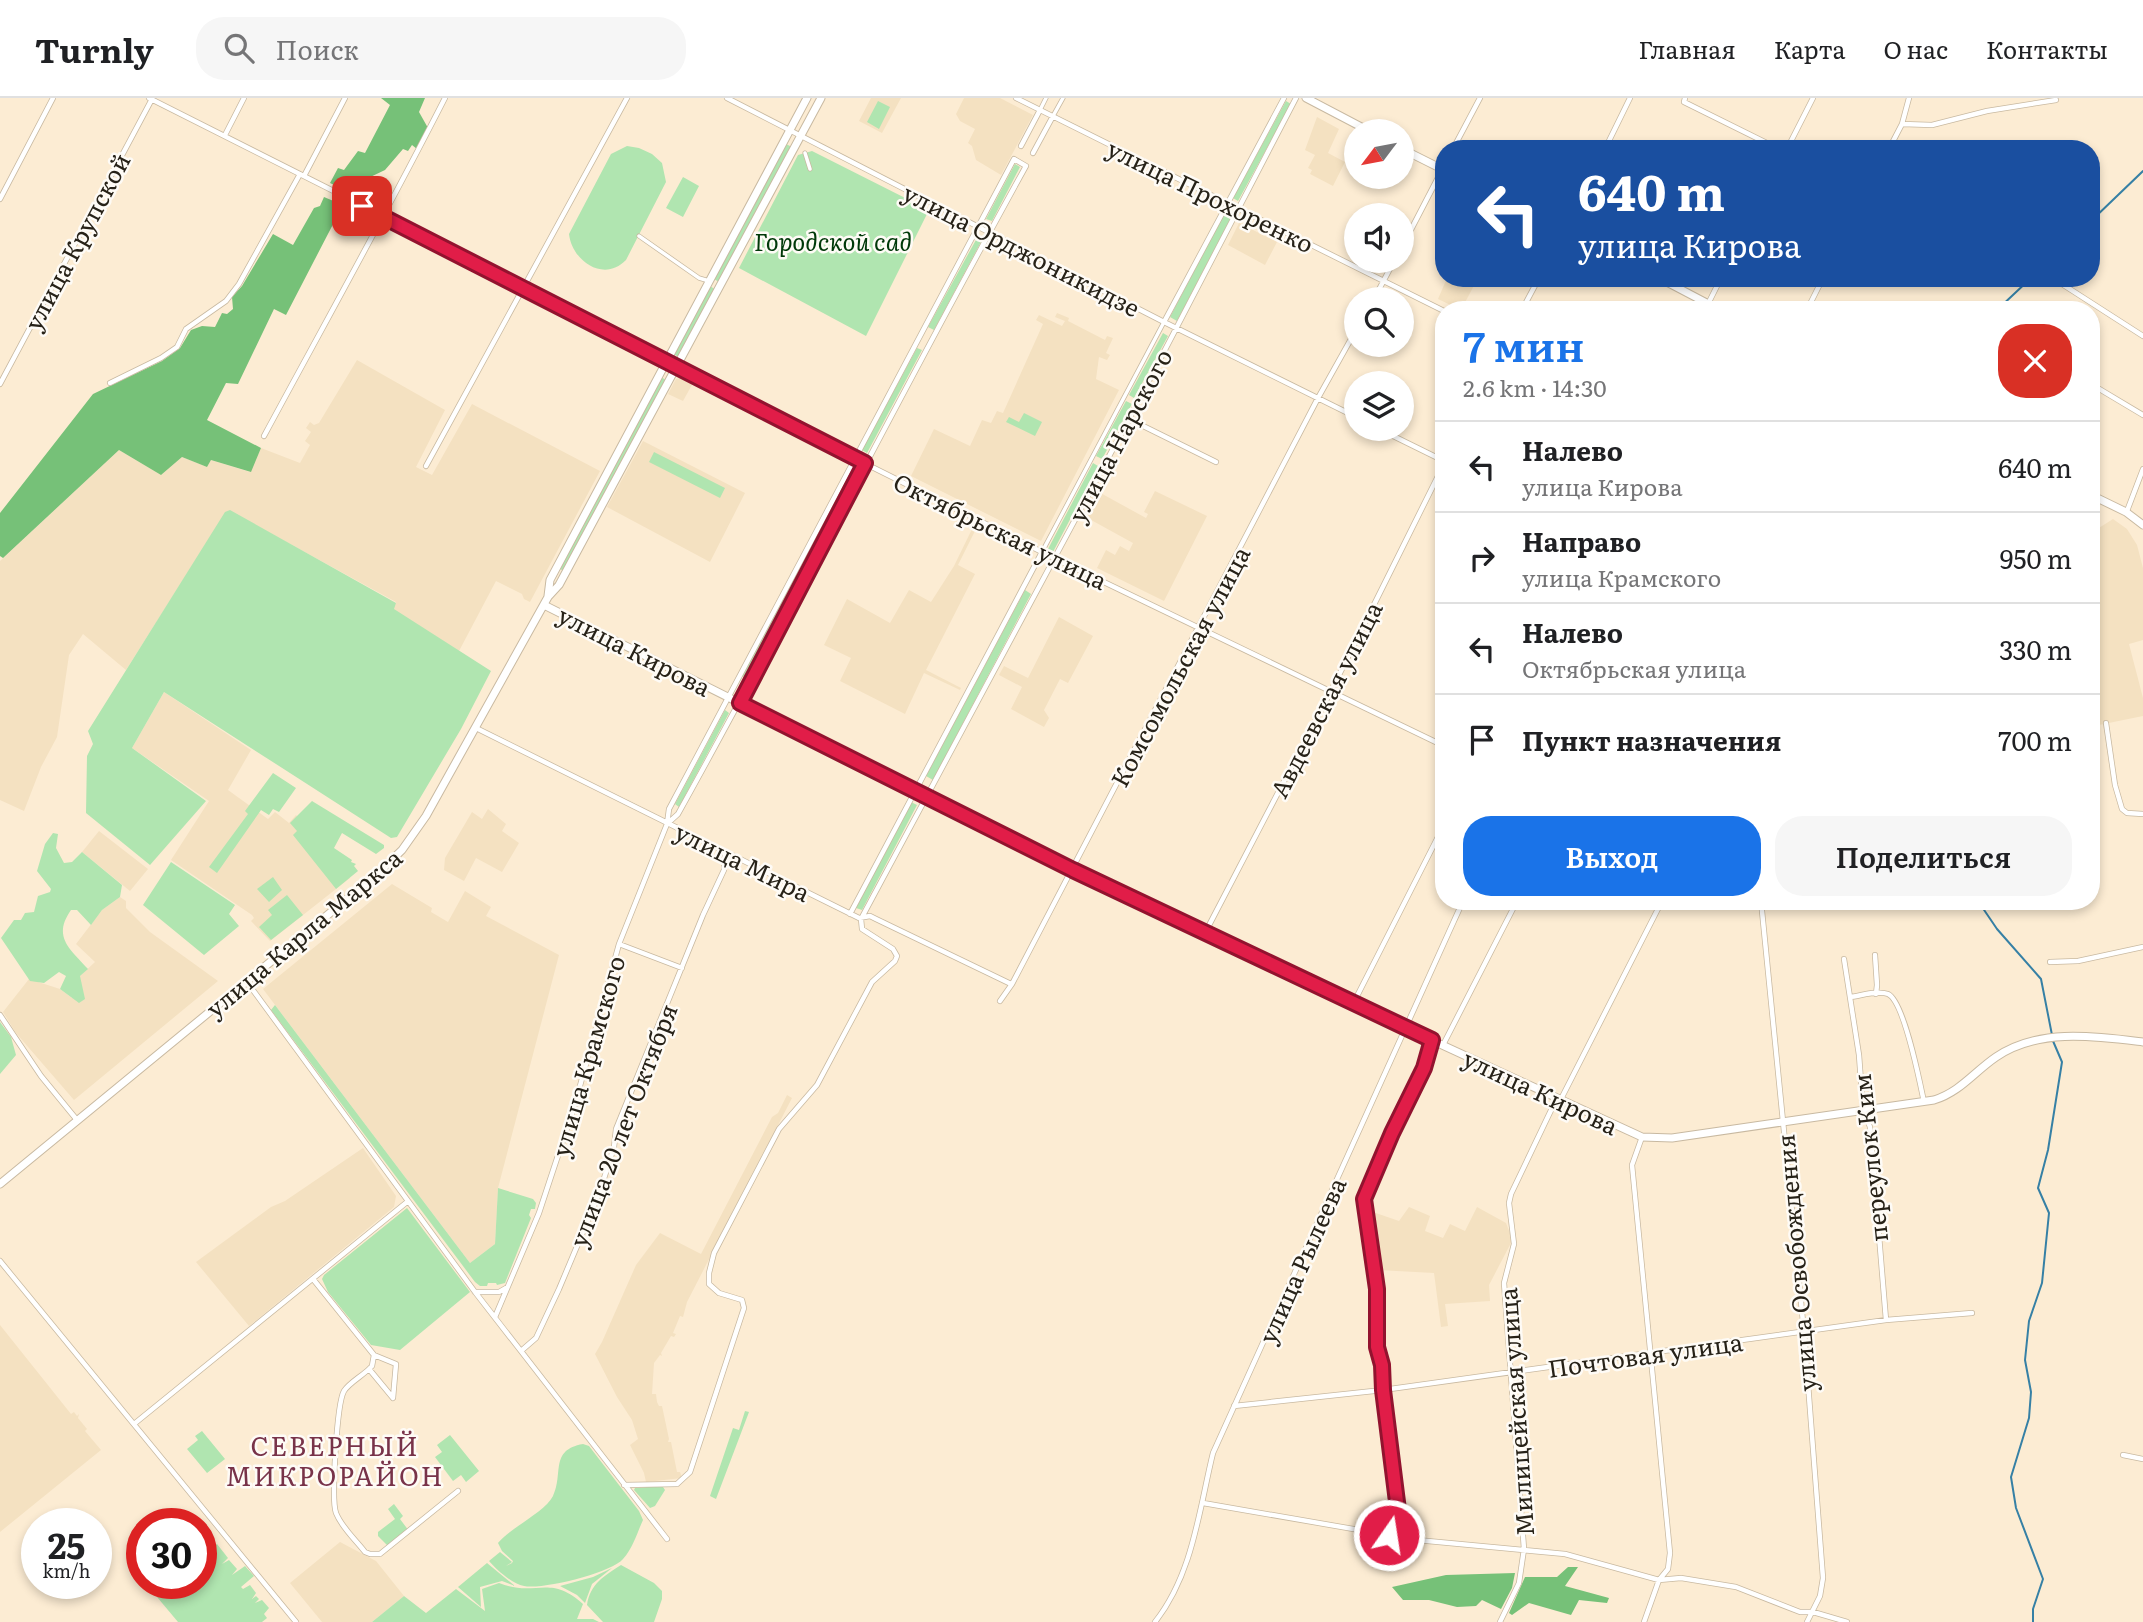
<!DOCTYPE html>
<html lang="ru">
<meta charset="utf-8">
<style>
body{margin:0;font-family:Literata,serif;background:#f6f6f6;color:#202124;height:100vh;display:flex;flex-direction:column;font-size:26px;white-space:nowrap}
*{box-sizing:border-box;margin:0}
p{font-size:23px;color:#757577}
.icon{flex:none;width:38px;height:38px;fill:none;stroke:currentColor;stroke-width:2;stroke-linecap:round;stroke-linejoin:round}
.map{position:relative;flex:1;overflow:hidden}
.panel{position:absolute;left:1435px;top:203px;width:665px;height:609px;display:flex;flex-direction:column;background:#fff;border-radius:28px;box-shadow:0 4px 10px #0003}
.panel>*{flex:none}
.hud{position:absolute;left:1435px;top:42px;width:665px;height:147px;border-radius:28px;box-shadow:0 4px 10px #0003;background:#1a4fa0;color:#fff;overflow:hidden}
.needle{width:46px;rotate:238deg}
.buttons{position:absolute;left:1344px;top:21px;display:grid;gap:14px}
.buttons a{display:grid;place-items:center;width:70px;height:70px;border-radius:50%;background:#fff;box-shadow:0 4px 10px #0003;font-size:35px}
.speed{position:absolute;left:21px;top:1410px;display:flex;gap:14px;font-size:35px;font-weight:700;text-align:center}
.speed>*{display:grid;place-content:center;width:91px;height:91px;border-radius:50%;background:#fff;box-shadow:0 4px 10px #0003;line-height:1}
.speed small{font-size:18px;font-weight:400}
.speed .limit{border:10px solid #d22;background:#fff;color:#111}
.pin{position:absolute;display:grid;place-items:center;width:60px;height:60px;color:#fff;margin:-30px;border-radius:14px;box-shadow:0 4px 10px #0006}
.me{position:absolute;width:77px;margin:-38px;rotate:13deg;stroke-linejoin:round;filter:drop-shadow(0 0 5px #0008)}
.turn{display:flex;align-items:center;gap:24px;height:147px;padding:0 28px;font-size:32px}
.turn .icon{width:91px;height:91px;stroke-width:2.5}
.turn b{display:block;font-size:49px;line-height:60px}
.round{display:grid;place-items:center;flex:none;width:74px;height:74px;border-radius:28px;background:#f6f6f6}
.head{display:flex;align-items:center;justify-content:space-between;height:119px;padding:0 28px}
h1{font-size:42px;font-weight:600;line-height:52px;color:#1a73e8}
.button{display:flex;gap:14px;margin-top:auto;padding:14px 28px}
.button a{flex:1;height:80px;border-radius:28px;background:#1a73e8;color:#fff;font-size:28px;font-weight:600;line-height:80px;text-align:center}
.button a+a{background:#f6f6f6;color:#202124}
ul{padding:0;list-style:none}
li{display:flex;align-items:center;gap:21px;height:91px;padding:0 28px;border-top:2px solid #e0e0e0}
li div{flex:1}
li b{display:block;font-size:26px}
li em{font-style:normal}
header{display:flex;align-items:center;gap:42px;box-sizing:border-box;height:98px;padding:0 35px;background:#fff;border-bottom:2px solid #e0e0e0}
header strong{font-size:33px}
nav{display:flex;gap:38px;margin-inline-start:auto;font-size:24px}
.search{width:490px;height:63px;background:#f6f6f6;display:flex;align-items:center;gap:18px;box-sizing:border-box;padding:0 24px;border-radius:28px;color:#757577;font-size:26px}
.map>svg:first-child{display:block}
.built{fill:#f4e1c1}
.green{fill:#b0e5b0}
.forest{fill:#76c178}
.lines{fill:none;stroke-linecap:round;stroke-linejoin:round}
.stream{stroke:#3680a5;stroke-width:2}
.pedestrian-casing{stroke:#c8b9a1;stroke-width:5}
.minor-casing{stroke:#c8b9a1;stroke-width:6}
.secondary-casing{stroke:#c8b9a1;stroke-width:9}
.pedestrian{stroke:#fff;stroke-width:3.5}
.minor{stroke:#fff;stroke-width:4.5}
.secondary{stroke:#fff;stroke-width:7}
.route-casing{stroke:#92132f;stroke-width:18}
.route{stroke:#e11d48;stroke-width:12}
.labels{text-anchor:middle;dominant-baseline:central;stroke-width:5;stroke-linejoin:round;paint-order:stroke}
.street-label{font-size:24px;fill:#272218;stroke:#fefbf6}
.park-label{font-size:24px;font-style:italic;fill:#003909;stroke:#fefbf6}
.neighbourhood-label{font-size:26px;letter-spacing:2px;fill:#783349;stroke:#fefbf6}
</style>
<header>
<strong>Turnly</strong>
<div class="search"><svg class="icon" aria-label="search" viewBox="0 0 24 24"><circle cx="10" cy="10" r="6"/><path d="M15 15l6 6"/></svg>Поиск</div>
<nav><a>Главная</a><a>Карта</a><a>О нас</a><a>Контакты</a></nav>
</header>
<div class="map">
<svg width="2143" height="1524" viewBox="0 0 2143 1524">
<rect width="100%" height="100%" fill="#fcecd3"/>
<path class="built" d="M871 0H901L882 35 859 23Z
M964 0H1000L1033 17 1001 77 976 62 972 48 968 45 975 31 960 23 956 16Z
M1317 19 1339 31 1328 55 1345 64 1333 88 1310 76 1312 72 1308 70 1315 57 1305 52Z
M1239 125 1277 144 1265 167 1228 147Z
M1447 180H1478L1461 212 1438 201Z
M1057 215 1069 220 1068 223 1105 242 1107 238 1113 240 1106 255 1110 257 1107 262 1099 259 1096 281 1119 292 1041 443 911 378 934 331 970 348 982 322 991 325 997 313 1003 315 1043 226 1036 222 1039 217 1062 228 1065 223 1055 219Z
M357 262 445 312 416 369 432 377 472 306 600 373 530 504 524 501 522 496 496 483 459 553 393 511 396 504 230 413 226 414 126 572 83 536 69 557 57 639 41 669 24 713 0 702V463L119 352 161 377 182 359 207 369 211 362 250 374 261 350 300 365 310 347 305 343 311 334 306 330 310 324 314 327 319 325Z
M682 279 693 285 683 303 668 296 676 281Z
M643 343 745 395 710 464 607 409Z
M1095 392 1146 420 1148 416 1144 414 1155 393 1207 418 1164 503 1097 470 1106 452 1115 457 1120 448 1129 453 1133 445 1082 417Z
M2113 421 2127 431 2137 447 2143 470V542L2129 546 2143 600V618L2094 628 2091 622V435Z
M973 429 976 431 958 467 975 476 926 572 961 590 960 592 924 575 905 616 840 583 851 560 824 547 847 501 890 525 909 492 931 504 954 468Z
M1059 519 1093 538 1068 585 1060 581 1044 612 1049 620 1044 629 1011 611 1022 589 999 577 1004 568 1028 580Z
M164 594 251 652 228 692 268 721 275 714 289 725 296 717 350 780 270 843 251 823 254 820 252 817 171 762 209 703 132 650Z
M488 711 506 726 502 733 519 745 502 774 476 760 464 783 444 772 445 760 472 714 482 721Z
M99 733 148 771 130 793 82 754Z
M392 786 432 810 431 814 448 824 465 793 491 809 486 818 559 857 498 1090 495 1146 470 1165 263 891Z
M120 799 126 803V810L150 834 218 883 74 1002 16 935 3 914 29 881 60 891 72 900 80 878 95 864 76 846 102 812Z
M787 997 792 1000 687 1204 683 1219 680 1218 673 1235 676 1236 674 1239 671 1238 661 1255 662 1258 660 1257 654 1265 652 1296H656L657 1304 659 1308H662L669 1341 668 1344H671L677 1374H680L682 1380 646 1384 644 1375 630 1347 638 1341 632 1322 617 1299 595 1256 602 1244 636 1167 660 1135 701 1156 772 1019 778 1015Z
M363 1050 396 1098 394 1109 249 1228 196 1164 271 1109 285 1103Z
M1409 1109 1430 1118 1425 1133 1443 1140 1450 1126 1465 1133 1477 1109 1506 1125 1511 1138 1512 1143 1489 1187 1490 1203 1445 1206 1448 1228 1441 1229 1434 1175 1378 1172 1370 1113 1399 1123Z
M0 1227 71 1316 74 1314 77 1318 79 1316 78 1320 87 1331 85 1333 101 1352 0 1434Z
M340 1444 376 1463 404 1498 372 1524H322L290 1485Z"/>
<path class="green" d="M878 3 890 9 879 31 867 24Z
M1286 3 1291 6 1238 103 1233 100Z
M786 46 792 49 719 184 714 181Z
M627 48 639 50 652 56 662 65 666 84 626 162C604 185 572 163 569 136L611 56Z
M812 53 929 112 866 238 739 170 798 57Z
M1015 66 1020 69 992 123 986 121Z
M683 79 699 88 683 119 666 110Z
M1225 114 1232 118 1177 223 1170 219Z
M977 140 982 142 934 232 928 229Z
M710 188 716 192 679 259 673 256Z
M1163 235 1168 238 1134 300 1129 297Z
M917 250 922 252 867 355 862 352Z
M661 279 666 282 564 473 560 471Z
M1126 303 1132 306 1102 361 1096 358Z
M1024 315 1042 324 1035 338 1006 324 1009 319 1019 324Z
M654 354 725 390 720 400 649 364Z
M1093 365 1098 368 1053 454 1048 451Z
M853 369 858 372 747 580 742 578Z
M230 412 396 505 394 511 491 573 461 631 397 739 391 740 164 594 132 650 206 703 150 767 86 715 87 658 93 646 88 633 225 414Z
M1025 492 1031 496 933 682 926 678Z
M725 612 729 615 679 709 675 706Z
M273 675 296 690 279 714 273 711 269 717 261 712 217 775 209 769 248 716 245 713Z
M312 703 384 747V750L376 756 342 735 334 750 352 762 351 764 356 766 354 768 358 773 336 791 293 737 297 733 290 725Z
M911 704 917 707 862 812 856 810Z
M53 735 58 736 56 750 64 765 72 764 82 754 122 787 120 799 102 812 91 827 77 812H71C52 839 70 851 88 871L80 878 85 901 79 905 60 891 66 878 59 874 44 885 30 883 1 840 14 822H21L25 815 34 814 38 798 50 794 51 791 37 773 45 746Z
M171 764 235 807 229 816 239 828 204 857 143 807Z
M273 779 282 792 269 804 257 791Z
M287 797 303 817 271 842 259 829 272 817 268 812Z
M275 907 470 1165 495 1146 498 1090 533 1101 536 1105 535 1111H531L529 1117 531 1120 505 1185 497 1187 496 1185H488L487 1188H480L475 1184 271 912Z
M0 924 11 939 16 957 0 976Z
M407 1110 470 1194 400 1252 371 1247 328 1194 322 1181 324 1177Z
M745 1313 749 1314 716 1401 710 1398 733 1330 739 1332Z
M202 1333 225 1361 207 1375 187 1351 198 1342 195 1338Z
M450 1337 479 1373 466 1384 461 1377 453 1383 435 1359 442 1354 437 1347Z
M583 1346 589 1348 639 1413 643 1422C637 1435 633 1450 623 1461 611 1475 542 1492 524 1488 512 1486 496 1471 489 1463L500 1454 512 1464 506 1468 512 1465 513 1463 502 1453 498 1445C511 1429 544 1415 553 1398 564 1376 549 1352 583 1346Z
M648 1389H663L665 1392 655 1408 650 1410 634 1392 635 1390Z
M394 1406 403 1418 400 1421 409 1433 388 1448 378 1438V1434L395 1421 388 1411Z
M217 1446 228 1460 222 1466 229 1462 237 1471 232 1477 245 1468 254 1478 241 1489 243 1491 250 1487 256 1495 252 1501 256 1498 259 1501 255 1505 262 1502 269 1510 264 1516 267 1520 262 1524H178L152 1493 162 1486H201V1454L208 1449 211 1451Z
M487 1465 515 1488 502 1483 480 1489 481 1509 458 1489Z
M621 1467 654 1485 662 1493V1501L654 1524H603L587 1507C590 1486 604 1478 621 1467Z
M612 1470 592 1486 585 1505 577 1497 560 1488 593 1479Z
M499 1485C536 1500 549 1475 583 1506L577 1521H593L599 1524H372L404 1498 426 1515 456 1491 485 1513 482 1491Z"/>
<path class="forest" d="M381 0H425L419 14 428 30 417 51 412 47 408 53 403 51 385 72 364 82 357 98 330 85 338 70 344 72 358 53 365 55 390 7Z
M324 99 343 107 286 217 274 211 238 286 226 285 207 322 261 350 251 374 211 362 207 369 182 359 161 377 119 352 3 460 0 458V415L93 296 162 263 180 250 191 232 202 228 215 229 222 215 227 216 233 211 232 199 242 188 273 136 293 147 314 110 320 108Z
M1568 1469H1578L1565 1488 1609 1500 1607 1505 1579 1502 1571 1517 1529 1505 1512 1517 1509 1515 1525 1479H1557Z
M1515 1475 1512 1490 1501 1511 1482 1502 1476 1508 1457 1509 1429 1502H1403L1392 1489 1446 1477Z"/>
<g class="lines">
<path class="stream" d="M2091 123 2143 73
M1997 212 2031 180
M1978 803 1997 831 2041 881 2052 937
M2033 1524V1511L2043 1481 2016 1410 2011 1379 2029 1320 2031 1294 2025 1262 2029 1223 2042 1185 2049 1115 2038 1090 2048 1052 2062 964 2053 943"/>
<defs>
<path id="pedestrian" d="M1040 12 1046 0
M1053 18 1063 0
M805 55 810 71
M639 138 699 180 709 183
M1042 454 1164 224"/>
<path id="minor" d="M149 0 524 189 786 326 1054 460 1444 648
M727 0 1164 224 1356 319
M1016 0 1444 213
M1685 0 1684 4 1779 51
M1902 26 1932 27 1987 13 2056 2
M225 37 244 0
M1021 48 1040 12
M1453 51 1480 0
M1605 51 1630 0
M1787 51 1813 0
M1889 51 1902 26 1909 0
M1033 55 1053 18
M304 78 345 0
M0 101 53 0
M1402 149 1443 70
M2062 186 2143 238
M1374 201 1394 163
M1522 212 1539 180
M1705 212 1721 180
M1807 212 1823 180
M1164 224 1284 0
M110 285 161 260 177 249 186 231 226 203 239 186 300 76
M0 286 152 1
M2091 286 2143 317
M1129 321 1216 364
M1379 331 1444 363
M264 338C325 225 387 114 445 0
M426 368 627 0
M2127 413 2143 371
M2106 625 2115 687 2122 711 2127 715 2143 716
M476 630 859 820 870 818 876 821 1011 886
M1761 803 1804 1234 1823 1480 1820 1498 1807 1524
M850 816 1042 454
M1205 835 1331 593 1444 366
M619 846 682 870
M1875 857 1877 887 1876 896
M1844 861 1859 957 1863 1011 1870 1029 1886 1222
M2050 864 2078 863 2143 849
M247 884 475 1194 667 1441
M1850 899C1860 898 1878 892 1888 896 1904 903 1920 985 1924 1004
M1000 903 1012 886 1318 300 1356 232
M1353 906 1444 727
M0 917 41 978 77 1022
M1443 947 1517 803
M1642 1039 1632 1067 1670 1455 1668 1471 1659 1482 1644 1524
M0 1163 296 1524
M313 1181 374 1257 372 1268 369 1271 393 1300 396 1266 374 1257
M475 1194H499L506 1190
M495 1219 539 1115 575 1006 619 846 667 726 669 711 1014 61 1026 68C907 283 797 502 678 716L667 726
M521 1253 536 1240 559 1191 599 1096 614 1049 616 1031 703 817 724 772 725 756
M369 1271C362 1278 349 1285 344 1293 337 1305 331 1401 336 1415 342 1430 355 1441 365 1454L370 1456H380L458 1393
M1234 1308 1383 1292 1886 1222 1972 1215
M134 1326 407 1104
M2123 1357 2143 1361
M624 1387 677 1386 690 1374 744 1210 742 1202 719 1195 709 1186V1175L714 1155 779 1031 817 987 872 884 895 863 897 858 893 851 862 831 861 821 1129 321 1296 0
M1203 1405 1417 1442 1565 1456 1659 1482 1681 1480 1736 1489 1800 1514H1813L1847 1524
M1389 1437 1398 1412 1383 1292 1382 1267 1377 1249V1191L1364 1101 1392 1035 1424 970 1432 942
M1155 1524C1193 1476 1199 1412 1213 1355L1463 803
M1500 1524 1519 1485 1524 1451 1504 1185 1514 1146 1509 1105 1511 1096 1554 1006 1556 1003 1561 1001 1662 803"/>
<path id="secondary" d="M1306 0 1369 33
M1402 51 1444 72
M1659 180 1720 212
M2091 397 2126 414 2143 427
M548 498 550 482 807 0
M544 507 1073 772 1353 906 1642 1039 1672 1040 1934 1002C1960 994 1974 974 1996 959 2039 930 2094 938 2143 944
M0 1086 375 778 402 752 426 718 548 499 559 487 821 0"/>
</defs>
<use href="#pedestrian" class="pedestrian-casing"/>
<use href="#minor" class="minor-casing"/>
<use href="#secondary" class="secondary-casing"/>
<use href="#pedestrian" class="pedestrian"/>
<use href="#minor" class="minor"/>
<use href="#secondary" class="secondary"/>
</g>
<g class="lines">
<defs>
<path id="route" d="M362 108 865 365 740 605 1073 772 1432 942 1424 970 1392 1035 1364 1101 1377 1191V1249L1382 1267 1383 1292 1398 1412 1389 1437"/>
</defs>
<use href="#route" class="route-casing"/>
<use href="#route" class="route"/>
</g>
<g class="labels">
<g class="street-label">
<text transform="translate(1211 97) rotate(26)">улица Прохоренко</text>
<text transform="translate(76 143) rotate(-62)">улица Крупской</text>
<text transform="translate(1022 151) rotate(27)">улица Орджоникидзе</text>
<text transform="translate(1119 337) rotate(-62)">улица Нарского</text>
<text transform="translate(1001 432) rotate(26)">Октябрьская улица</text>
<text transform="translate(635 552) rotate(27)">улица Кирова</text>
<text transform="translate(1179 568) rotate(-62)">Комсомольская улица</text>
<text transform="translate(1325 601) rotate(-63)">Авдеевская улица</text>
<text transform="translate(743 763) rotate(26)">улица Мира</text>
<text transform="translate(303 834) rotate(-40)">улица Карла Маркса</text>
<text transform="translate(587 958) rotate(-74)">улица Крамского</text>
<text transform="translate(1541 993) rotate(25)">улица Кирова</text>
<text transform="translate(622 1027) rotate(-69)">улица 20 лет Октября</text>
<text transform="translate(1869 1060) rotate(-96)">переулок Ким</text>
<text transform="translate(1301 1162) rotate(-66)">улица Рылеева</text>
<text transform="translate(1795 1165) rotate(-95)">улица Освобождения</text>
<text transform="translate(1645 1256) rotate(-8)">Почтовая улица</text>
<text transform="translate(1515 1314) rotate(-94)">Милицейская улица</text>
</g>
<g class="park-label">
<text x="833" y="142">Городской сад</text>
</g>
<g class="neighbourhood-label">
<text x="335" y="1346">СЕВЕРНЫЙ<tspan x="335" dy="30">МИКРОРАЙОН</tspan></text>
</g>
</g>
</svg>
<div class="buttons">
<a><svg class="needle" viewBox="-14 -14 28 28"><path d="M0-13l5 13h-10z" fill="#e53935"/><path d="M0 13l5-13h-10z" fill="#757577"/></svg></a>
<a><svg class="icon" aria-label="sound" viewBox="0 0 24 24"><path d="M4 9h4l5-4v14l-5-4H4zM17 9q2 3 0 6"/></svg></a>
<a><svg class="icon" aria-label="search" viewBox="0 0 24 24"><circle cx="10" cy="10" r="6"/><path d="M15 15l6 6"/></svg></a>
<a><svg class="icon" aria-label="layers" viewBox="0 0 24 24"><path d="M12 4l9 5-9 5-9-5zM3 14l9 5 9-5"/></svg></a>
</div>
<div class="speed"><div>25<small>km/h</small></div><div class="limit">30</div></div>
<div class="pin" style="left:362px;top:108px;background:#d93025"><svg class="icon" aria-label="arrive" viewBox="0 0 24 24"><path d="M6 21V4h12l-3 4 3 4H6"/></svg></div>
<svg class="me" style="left:1389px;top:1437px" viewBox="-20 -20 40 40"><circle r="17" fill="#e11d48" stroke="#fff" stroke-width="3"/><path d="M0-11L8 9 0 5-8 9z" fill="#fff"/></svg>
<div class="hud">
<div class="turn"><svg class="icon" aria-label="left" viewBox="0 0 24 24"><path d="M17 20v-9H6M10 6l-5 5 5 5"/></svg><div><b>640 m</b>улица Кирова</div></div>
</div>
<section class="panel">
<div class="head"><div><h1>7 мин</h1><p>2.6 km · 14:30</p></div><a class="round" style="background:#d93025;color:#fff"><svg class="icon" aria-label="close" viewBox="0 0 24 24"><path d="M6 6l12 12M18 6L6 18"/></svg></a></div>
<ul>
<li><svg class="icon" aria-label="left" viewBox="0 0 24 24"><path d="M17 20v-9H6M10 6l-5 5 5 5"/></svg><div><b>Налево</b><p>улица Кирова</p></div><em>640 m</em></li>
<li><svg class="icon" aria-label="right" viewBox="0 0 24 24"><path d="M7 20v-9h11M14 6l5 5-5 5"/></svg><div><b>Направо</b><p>улица Крамского</p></div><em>950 m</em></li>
<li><svg class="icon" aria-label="left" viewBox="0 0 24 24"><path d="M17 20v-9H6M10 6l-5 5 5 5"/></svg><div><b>Налево</b><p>Октябрьская улица</p></div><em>330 m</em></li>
<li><svg class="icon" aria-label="arrive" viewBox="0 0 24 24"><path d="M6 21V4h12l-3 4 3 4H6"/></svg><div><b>Пункт назначения</b></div><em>700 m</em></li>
</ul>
<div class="button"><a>Выход</a><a>Поделиться</a></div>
</section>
</div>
